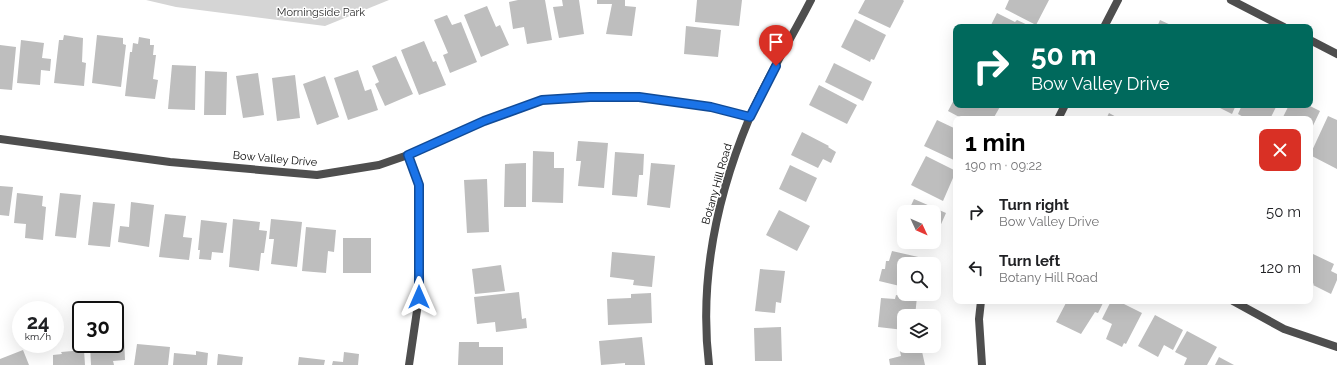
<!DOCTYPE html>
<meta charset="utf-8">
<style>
body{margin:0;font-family:Raleway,sans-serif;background:#f2f2f2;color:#202124;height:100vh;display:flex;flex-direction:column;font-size:15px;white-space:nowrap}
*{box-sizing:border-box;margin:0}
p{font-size:13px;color:#757577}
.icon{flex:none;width:22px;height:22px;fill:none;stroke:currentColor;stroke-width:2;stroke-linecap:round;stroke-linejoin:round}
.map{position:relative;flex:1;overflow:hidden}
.sheet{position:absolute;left:953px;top:116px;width:360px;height:188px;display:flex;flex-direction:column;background:#fff;border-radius:8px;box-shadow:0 4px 16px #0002}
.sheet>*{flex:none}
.hud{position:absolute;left:953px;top:24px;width:360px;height:84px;border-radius:8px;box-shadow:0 4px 16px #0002;background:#00695c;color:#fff;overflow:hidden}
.needle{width:26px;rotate:134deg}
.tools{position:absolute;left:897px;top:205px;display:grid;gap:8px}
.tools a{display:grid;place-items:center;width:44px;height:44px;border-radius:8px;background:#fff;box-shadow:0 4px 16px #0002;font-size:20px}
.speed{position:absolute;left:12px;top:301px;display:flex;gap:8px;font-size:20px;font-weight:700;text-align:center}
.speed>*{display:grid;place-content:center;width:52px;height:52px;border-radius:50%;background:#fff;box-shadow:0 4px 16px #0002;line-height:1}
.speed small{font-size:10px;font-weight:400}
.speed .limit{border:2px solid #111;border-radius:6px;background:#fff;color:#111}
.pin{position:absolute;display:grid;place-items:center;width:34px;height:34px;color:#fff;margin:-41px -17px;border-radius:50% 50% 50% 0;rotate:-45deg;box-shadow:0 0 4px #0007}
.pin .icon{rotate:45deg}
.me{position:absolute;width:44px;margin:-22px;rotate:0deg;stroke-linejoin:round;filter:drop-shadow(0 0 3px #0008)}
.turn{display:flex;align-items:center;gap:14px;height:84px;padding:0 12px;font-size:18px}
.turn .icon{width:52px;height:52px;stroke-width:2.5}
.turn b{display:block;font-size:28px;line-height:34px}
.round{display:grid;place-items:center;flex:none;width:42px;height:42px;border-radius:8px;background:#f2f2f2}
.summary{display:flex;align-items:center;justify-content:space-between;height:68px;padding:0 12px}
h1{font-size:24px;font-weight:700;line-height:30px;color:#000}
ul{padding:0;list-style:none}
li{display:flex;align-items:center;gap:12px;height:56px;padding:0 12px}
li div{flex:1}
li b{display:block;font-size:15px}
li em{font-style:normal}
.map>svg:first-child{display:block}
.green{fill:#d5d5d5}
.building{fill:#bebebe}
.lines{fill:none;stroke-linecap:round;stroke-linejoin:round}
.minor{stroke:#4e4e4e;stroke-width:8}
.route-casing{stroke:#114b97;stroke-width:10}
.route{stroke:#1a73e8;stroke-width:7}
.labels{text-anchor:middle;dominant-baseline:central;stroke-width:3;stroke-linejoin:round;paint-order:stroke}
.park-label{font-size:11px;fill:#2c2c2c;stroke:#fff}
.street-label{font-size:11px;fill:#000;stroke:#fff}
</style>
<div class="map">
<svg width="1337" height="365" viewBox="0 0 1337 365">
<rect width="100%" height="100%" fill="#fff"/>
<path class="green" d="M146 0H389L325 26 176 7Z"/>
<path class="building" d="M518 0H545L552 40 527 44 524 27 513 29 509 2Z
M562 0H579L584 34 559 38 553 7 563 6Z
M597 0H625V6L636 7 632 36 606 34 612 4H597Z
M697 0H742L739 26 695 22Z
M865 0H903L904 1 890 28 858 13Z
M1009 0H1049L1036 25 1005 9Z
M487 6 496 27 500 25 509 45 481 57 464 15Z
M997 13 1015 22 1017 20 1032 27H990Z
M447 15 452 25 461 22 477 62 450 73 443 55 448 53 434 20Z
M855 19 886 35 874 60 871 59 870 62 841 47Z
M1160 20 1175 27H1157Z
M686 26 721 30 718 57 684 54Z
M64 35 83 38 82 62 86 63 84 86 54 83 59 40H63Z
M97 35 123 38V44L126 45 121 87 92 83Z
M139 37 150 39V45H154L153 55H156L153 79 158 80 155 99 125 96 130 52H132L133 43 138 44Z
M21 40 44 43 42 58 51 59 50 71 41 70 40 85 17 83Z
M424 41 433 62 436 61 446 85 419 95 401 50Z
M0 45 16 47 12 90 0 89Z
M396 56 413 94 385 106 375 84 379 82 372 66Z
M834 63 872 82 863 101 825 82Z
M172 65 196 66 195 110 168 109Z
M358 70 365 91 371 89 378 110 348 120 334 78Z
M205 71 227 72 226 115H204Z
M258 73 264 115 243 118 236 76Z
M295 75 300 118 277 121 272 78Z
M325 76 339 117 317 125 303 84Z
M819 85 857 105 847 124 809 105Z
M956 96V105H1001L993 119H963L948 111Z
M1214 105H1236L1232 114Z
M1242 105H1277L1270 119H1247L1238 114Z
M1289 105H1308L1320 111 1310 132V119H1282Z
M1109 113 1120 119H1106Z
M1328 116 1337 120V169L1310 155Z
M937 120 956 129V161L924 146Z
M802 132 829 146 828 147 836 152 831 163 823 159 818 168 791 155Z
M578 141 608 143 604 188 578 186 581 161H576Z
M533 151 554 152V168H564L563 203 532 202Z
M615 152 644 154 643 175H639L637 197 612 195Z
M926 156 956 171 943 201 911 185Z
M526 163V207H504L505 164Z
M651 163 675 165 670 208 647 205Z
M790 165 817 178 806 202 779 189Z
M487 179 489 232 467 233 464 180Z
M0 186 13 187 9 216 0 215Z
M17 193 43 196 42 206 46 207 43 240 25 238 26 224 14 223Z
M60 193 81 195 76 238 55 236Z
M914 199 946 213 934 240V212H908Z
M93 202 115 204 110 247 88 245Z
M131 202 154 205 149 247 118 242 120 226 129 227Z
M779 210 810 226 797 251 766 235Z
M165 214 186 216 183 237 192 238 189 260 159 257Z
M233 219 260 222 259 230 267 231 264 253H261L259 271 229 267Z
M271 219 302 222 297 267 271 264 274 239H269Z
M201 220 227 223 223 253 212 252 211 260 199 259 200 250H198Z
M306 227 336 230 334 252 328 251 326 273 302 271Z
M343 238H371V273H343Z
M892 251 927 259 925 264H904V287L879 281 882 269H885L886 261H889Z
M612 252 655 256 652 287 633 285 634 280 610 277Z
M1313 254 1334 264 1331 271 1337 274V280L1331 294 1313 285 1314 284 1310 282V261Z
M501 265 505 291 475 294 472 269Z
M760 269 785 271 781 303 776 302 775 313 755 311Z
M519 292 522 319 526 318 527 328 496 332 495 322 477 324 474 297Z
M651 293 652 323 608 325 607 299 631 298V294Z
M896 295 917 297 915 316H904V330L878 327 881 298 895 299Z
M1067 301H1104L1098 313 1095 312 1081 334 1056 322Z
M1111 301H1118L1142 313 1126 344 1124 343 1122 347 1106 339 1112 324 1102 319Z
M1155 315 1183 330 1173 350 1164 345 1158 357 1138 346Z
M781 327 782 361H755L754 328Z
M1187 331 1217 347 1207 365H1184L1187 358 1175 352Z
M642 337 645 365H625V363L601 365 599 341Z
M124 338 125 360 113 361 114 365H91L90 344H115V339Z
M459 342H479V347H503V365H458Z
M137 344 170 347 168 365H134Z
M921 347 925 365H890L889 359 901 356 900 351Z
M23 350 29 365H0V359Z
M84 350 85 365H53V355L62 354 61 352Z
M196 351 208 353 207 365H173L174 353 196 355Z
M344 352 359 354 358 365H332L333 361 343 362Z
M218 354 243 357 242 365H217Z
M299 357 325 360 324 365H298Z
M1219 357 1234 365H1215Z"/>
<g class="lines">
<path class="minor" d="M1231 0 1284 27
M1104 27 1118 0
M1310 40 1337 54
M1058 119 1065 105
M0 139 170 162 317 175 379 165 408 155 484 121 542 100 590 97H639L711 107 750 117
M408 155 419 185V297L409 365
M981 301 979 319 982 365
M1233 301 1284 329 1337 347
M709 365C699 281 717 196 749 119 766 79 791 39 811 0"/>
</g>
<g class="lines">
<defs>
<path id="route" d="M419 297V185L408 155 484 121 542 100 590 97H639L711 107 750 117 776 66"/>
</defs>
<use href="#route" class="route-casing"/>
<use href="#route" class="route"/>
</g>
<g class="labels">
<g class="park-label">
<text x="321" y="12">Morningside Park</text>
</g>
<g class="street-label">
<text transform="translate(275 159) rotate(5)">Bow Valley Drive</text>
<text transform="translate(717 184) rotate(-74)">Botany Hill Road</text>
</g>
</g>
</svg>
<div class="tools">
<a><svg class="needle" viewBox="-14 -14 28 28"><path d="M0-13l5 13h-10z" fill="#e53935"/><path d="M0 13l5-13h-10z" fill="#757577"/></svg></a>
<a><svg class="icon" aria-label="search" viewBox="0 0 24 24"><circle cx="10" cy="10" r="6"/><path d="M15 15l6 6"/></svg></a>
<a><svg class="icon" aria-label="layers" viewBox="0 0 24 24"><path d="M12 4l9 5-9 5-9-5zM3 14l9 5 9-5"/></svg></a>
</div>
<div class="speed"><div>24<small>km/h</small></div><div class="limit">30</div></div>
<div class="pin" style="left:776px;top:66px;background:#d93025"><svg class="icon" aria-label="arrive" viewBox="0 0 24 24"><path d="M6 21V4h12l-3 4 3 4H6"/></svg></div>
<svg class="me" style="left:419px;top:297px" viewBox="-20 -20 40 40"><path d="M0-17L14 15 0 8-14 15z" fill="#1a73e8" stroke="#fff" stroke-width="4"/></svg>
<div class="hud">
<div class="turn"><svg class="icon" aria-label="right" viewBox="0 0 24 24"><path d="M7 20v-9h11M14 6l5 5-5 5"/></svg><div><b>50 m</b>Bow Valley Drive</div></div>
</div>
<section class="sheet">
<div class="summary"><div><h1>1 min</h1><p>190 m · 09:22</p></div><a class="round" style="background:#d93025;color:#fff"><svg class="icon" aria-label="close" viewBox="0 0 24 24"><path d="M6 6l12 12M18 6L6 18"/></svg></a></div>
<ul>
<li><svg class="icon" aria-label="right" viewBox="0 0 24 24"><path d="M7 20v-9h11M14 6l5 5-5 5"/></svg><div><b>Turn right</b><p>Bow Valley Drive</p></div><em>50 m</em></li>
<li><svg class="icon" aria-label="left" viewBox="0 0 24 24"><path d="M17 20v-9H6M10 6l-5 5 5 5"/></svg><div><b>Turn left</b><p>Botany Hill Road</p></div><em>120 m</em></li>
</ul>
</section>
</div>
